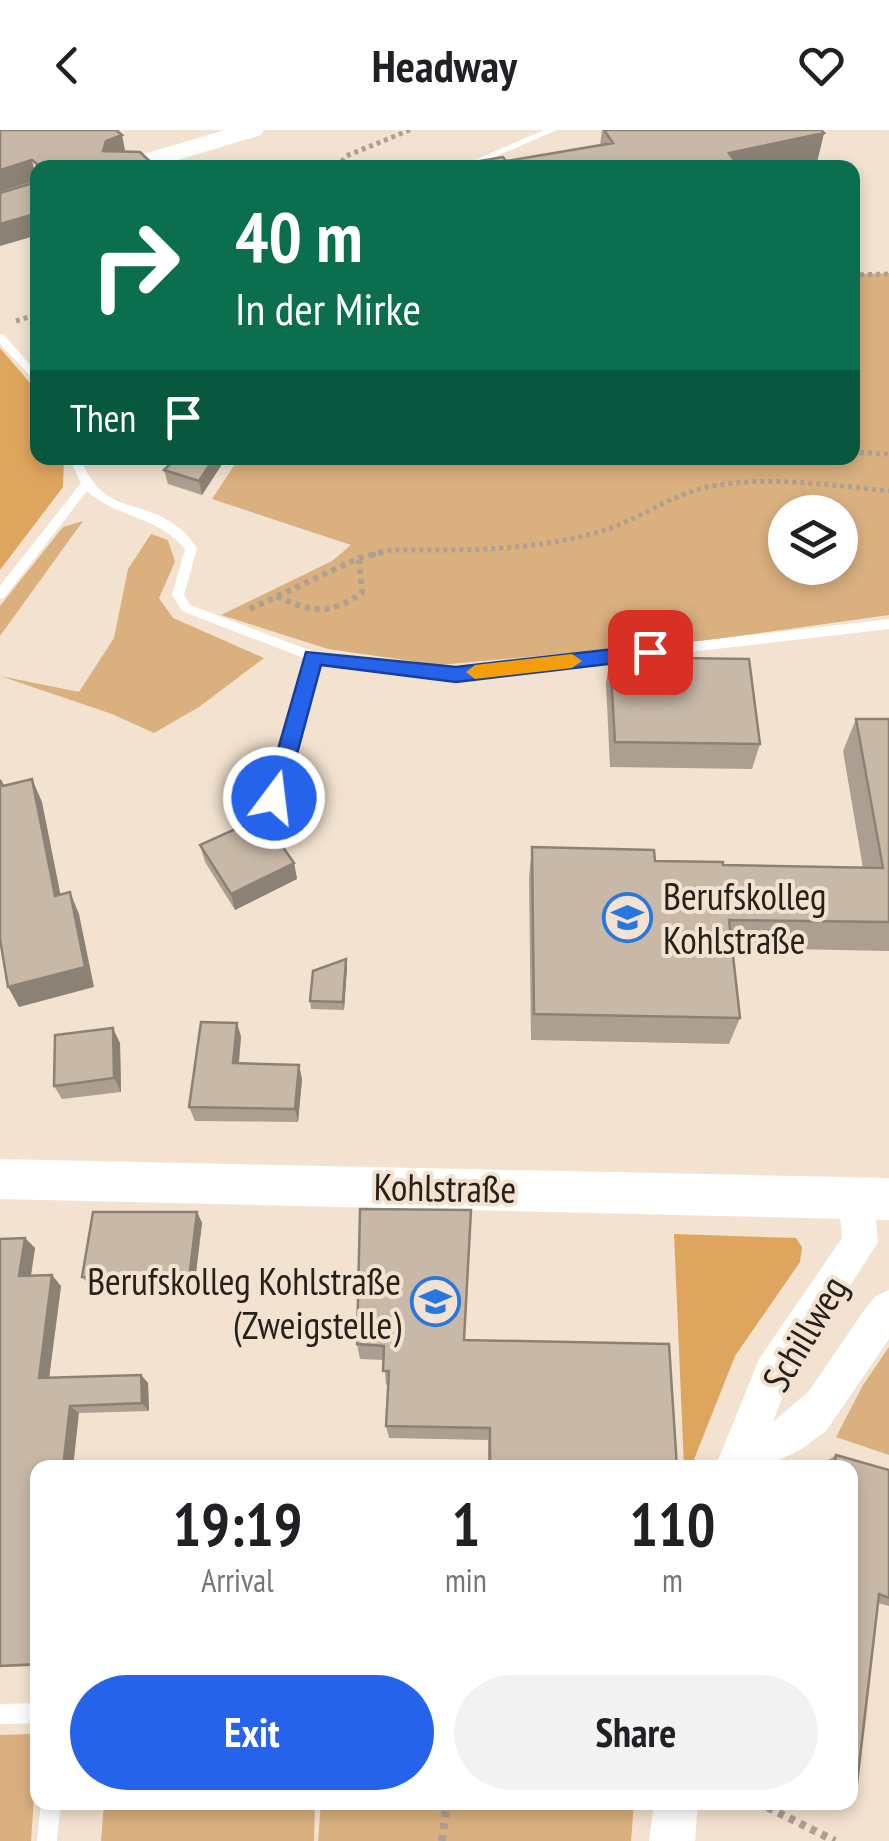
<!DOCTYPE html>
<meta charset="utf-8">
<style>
body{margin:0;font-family:"PT Sans Narrow",sans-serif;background:#f2f2f2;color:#202124;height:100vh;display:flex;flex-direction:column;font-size:38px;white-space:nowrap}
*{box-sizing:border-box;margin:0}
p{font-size:32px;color:#757577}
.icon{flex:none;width:55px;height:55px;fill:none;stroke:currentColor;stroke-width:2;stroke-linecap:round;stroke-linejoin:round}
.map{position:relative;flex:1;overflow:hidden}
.sheet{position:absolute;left:30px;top:1330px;width:828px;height:350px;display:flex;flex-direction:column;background:#fff;border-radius:20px;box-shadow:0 5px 15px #0003}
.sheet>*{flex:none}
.guide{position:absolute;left:30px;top:30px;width:830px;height:305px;border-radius:20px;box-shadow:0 5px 15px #0003;background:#0b6e4f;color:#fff;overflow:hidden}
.buttons{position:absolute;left:768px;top:365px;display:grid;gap:20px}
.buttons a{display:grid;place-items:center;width:90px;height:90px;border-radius:50%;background:#fff;box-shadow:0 5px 15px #0003;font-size:50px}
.pin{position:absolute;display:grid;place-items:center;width:85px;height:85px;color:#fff;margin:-42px;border-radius:20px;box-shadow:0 5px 15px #0006}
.me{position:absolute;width:110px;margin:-55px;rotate:15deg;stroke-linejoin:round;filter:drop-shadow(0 0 8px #0008)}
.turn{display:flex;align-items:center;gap:35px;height:210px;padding:0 40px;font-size:45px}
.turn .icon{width:130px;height:130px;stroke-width:2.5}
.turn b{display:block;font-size:70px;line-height:85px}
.then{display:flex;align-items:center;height:95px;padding:0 40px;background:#0003;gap:20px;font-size:38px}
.eta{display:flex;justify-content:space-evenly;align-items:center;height:170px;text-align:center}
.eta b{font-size:60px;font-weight:600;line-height:70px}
.primary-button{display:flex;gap:20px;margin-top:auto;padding:20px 40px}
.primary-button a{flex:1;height:115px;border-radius:60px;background:#2563eb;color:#fff;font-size:40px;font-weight:600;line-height:115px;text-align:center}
.primary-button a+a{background:#f2f2f2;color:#202124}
header{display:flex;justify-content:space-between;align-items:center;height:130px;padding:0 40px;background:#fff;font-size:45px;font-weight:600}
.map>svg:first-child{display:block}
.green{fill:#dab07f;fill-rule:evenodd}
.forest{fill:#dea55e}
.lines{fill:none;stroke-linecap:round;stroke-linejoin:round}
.path-far2{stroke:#ada092;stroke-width:5;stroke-dasharray:4 4;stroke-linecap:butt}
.path-far1{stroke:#ada092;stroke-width:6;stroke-dasharray:5 5;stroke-linecap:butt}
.path{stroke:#ada092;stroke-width:8;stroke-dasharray:6 6;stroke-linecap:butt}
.service{fill:#fff;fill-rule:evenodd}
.minor{fill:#fff;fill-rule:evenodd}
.tertiary{fill:#fff;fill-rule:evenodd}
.wall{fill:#ac9e90}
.shaded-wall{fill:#8c8175}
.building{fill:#c8b8a7;stroke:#8c8175;stroke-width:2.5}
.route{fill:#2563eb;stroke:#184099;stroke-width:2.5}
.slow{fill:#f59e0b}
.labels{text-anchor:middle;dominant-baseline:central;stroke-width:8;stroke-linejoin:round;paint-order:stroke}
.poi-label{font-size:38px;fill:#27211b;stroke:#f3e2d0;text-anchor:start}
.street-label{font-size:38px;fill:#27211b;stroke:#f3e2d0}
</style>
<header><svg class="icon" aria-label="back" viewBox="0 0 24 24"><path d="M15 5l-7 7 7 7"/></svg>Headway<svg class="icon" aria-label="heart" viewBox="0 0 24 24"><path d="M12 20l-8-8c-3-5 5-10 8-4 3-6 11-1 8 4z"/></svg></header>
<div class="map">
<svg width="889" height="1711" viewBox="0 0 889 1711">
<rect width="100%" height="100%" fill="#f3e2d0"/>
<path class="green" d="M889 143V485L704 511 439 535 328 519 221 485 332 431 351 415 212 369 239 328H852L853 144ZM785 382H840V438H785Z
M83 391 0 506V476L63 397Z
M151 404 168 410 175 432 159 468 173 488 264 528 199 577 154 603 112 584 0 546 79 562 114 508 128 439Z
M889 1217V1325L836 1307 863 1255Z
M30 1604 38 1607 31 1711H0V1605Z
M104 1673H315L314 1711H101Z
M321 1673V1672L634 1673 631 1711H318Z"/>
<path class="forest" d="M0 218 37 261 38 328 64 329 63 357 0 440Z
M674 1104 796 1108 802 1117 800 1132 735 1226 691 1337H684Z"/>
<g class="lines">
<path class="path-far2" d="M337 38 346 26 410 0
M852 145 889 144
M16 191 38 184
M852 322 889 324
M372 425 391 420C464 420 534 422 605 400 642 388 673 363 712 356 771 346 831 355 889 361"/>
<path class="path-far1" d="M277 466C311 483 330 485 362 463L359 428
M250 479 359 428 382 422"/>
<path class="path" d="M757 1672 835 1711
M442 1711 447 1672"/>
<path class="service" d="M544 0H557L469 38H456Z
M0 204 4 205 38 244V254L0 214Z
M69 328H80C104 388 140 366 179 398 185 402 190 409 195 415L197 418 184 465 190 475 314 522 456 539 889 489V499L456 549 318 532 282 668 275 673 268 668 306 529 182 481 172 465 185 419C157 385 118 389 87 361L4 468 0 469V456L81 353Z
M38 1573V1593L0 1594V1574Z
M41 1672H61L57 1711H37Z"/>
<path class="minor" d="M856 1050 869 1055 874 1067 878 1112 787 1255 773 1292 809 1261 865 1179 876 1166 889 1160V1209L826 1301 800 1320 763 1338H715L759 1229 842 1108 838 1067 843 1055Z
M654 1672H698L695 1711H649Z"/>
<path class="tertiary" d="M225 0H264L261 5 151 38H110L113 33Z
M0 1029 889 1048V1090L0 1069Z"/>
</g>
<path class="wall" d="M602 0H821L824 3 817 32 788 38H468V33L506 31 600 15Z
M176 328H226L202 365 168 354 164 340Z
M610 527 760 614 752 639 610 637 606 553Z
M856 589H889V821L732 818 740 888 729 914 531 910 529 747 532 717 655 731 723 735 863 738 843 621Z
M200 715 294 733 297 749 235 780 205 732Z
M346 829 347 837 344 880 311 879 310 871Z
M237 893 241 907 239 934 302 949 298 992 195 991 189 977Z
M120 913 121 962 62 969 54 956Z
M197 1082 202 1093 194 1159 91 1157 82 1147Z
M25 1108 35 1118 31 1146 61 1156 49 1248 141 1245 148 1253 149 1281 79 1283 38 1338V1536L0 1537V1109Z
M464 1210 677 1338H488V1310L389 1308 386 1296 388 1254 386 1255 384 1230 360 1229 357 1214Z
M836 1325 889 1340V1476L878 1473 856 1662 850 1661V1338H823L824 1333Z"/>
<path class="shaded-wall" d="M824 3 817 32 788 38H726L729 23Z
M122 5 126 25 103 21 106 11Z
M32 30 37 50 0 62V40Z
M38 83V105L0 116V94Z
M214 328H226L202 365 199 351Z
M32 649 42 672 65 787 55 766Z
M294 733 297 749 235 780 231 764Z
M70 762 79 784 94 857 19 877 8 857Z
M346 829 347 837 344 880 343 872Z
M237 893 241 907 237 947 233 933Z
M113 898 120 913 121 962 114 948Z
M299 935 302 949 298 992 295 979Z
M197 1082 202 1093 194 1159 189 1149Z
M25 1108 35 1118 29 1156 19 1146Z
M52 1145 61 1156 48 1256 39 1248Z
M141 1245 148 1253 149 1281 142 1273Z
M70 1276 79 1283 73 1338H63Z"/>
<path class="building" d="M0 0H116L122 5 106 11 103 21 140 22 157 38H38V83L0 94V63L36 52 37 34 32 30 0 40Z
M604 0H821L824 3 729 23 740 38H669L666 34 643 38H471L468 33 503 27 506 31 613 13Z
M176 328H214L199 351 164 340Z
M610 527 749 529 760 614 615 612Z
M856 589H889V792L729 790 740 888 534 884 532 717 654 720 655 731 723 732V735L883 738Z
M32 649 55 766 70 762 85 837 8 857 0 809V650L3 656Z
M262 687 294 733 231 764 200 715Z
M346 829 343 872 310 871 313 841Z
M201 892 237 893 233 933 299 935 295 979 189 977Z
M113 898 114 948 54 956 55 905Z
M360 1079 471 1080 464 1210 669 1214 677 1338 490 1337V1298L386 1296 389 1241H383L384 1216 357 1214Z
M93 1082H197L189 1149 82 1147Z
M25 1108 19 1146 52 1145 39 1248 141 1245 142 1273 70 1276 63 1338H38V1534L0 1536V1109Z
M836 1325 889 1340V1468L879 1464 856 1662 850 1660V1338H834Z"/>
<path class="route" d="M650 515 660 522 650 529 456 552 321 535 285 668 274 676 264 668 306 522 456 537Z"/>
<path class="slow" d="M572 524 582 531 572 538 475 549 466 542 475 535Z"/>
<defs>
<symbol id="school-ring" viewBox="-11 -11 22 22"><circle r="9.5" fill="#f3e2d0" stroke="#2777e2" stroke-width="1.5"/><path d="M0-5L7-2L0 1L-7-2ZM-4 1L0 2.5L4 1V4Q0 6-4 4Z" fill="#2777e2"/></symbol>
</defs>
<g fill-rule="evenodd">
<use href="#school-ring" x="600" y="760" width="55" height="55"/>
<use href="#school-ring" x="408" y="1144" width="55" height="55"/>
</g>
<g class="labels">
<g class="poi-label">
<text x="663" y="765">Berufskolleg<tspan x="663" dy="44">Kohlstraße</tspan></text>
<text x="401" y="1150" text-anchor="end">Berufskolleg Kohlstraße<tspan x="401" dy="44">(Zweigstelle)</tspan></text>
</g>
<g class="street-label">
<text transform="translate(445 1057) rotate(1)">Kohlstraße</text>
<text transform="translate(804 1203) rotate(-59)">Schillweg</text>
</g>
</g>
</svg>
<div class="buttons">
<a><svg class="icon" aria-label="layers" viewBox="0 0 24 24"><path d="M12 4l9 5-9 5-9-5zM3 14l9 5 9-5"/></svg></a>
</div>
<div class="pin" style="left:650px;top:522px;background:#d93025"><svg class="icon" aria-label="arrive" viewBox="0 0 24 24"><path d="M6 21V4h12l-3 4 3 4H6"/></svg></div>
<svg class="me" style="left:274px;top:668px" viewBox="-20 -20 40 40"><circle r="17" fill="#2563eb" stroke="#fff" stroke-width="3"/><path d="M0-11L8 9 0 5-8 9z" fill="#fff"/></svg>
<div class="guide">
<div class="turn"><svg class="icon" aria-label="right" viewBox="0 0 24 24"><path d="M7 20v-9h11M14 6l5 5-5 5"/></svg><div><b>40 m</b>In der Mirke</div></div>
<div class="then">Then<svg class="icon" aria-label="arrive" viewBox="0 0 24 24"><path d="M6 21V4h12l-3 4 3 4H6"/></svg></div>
</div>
<section class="sheet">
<div class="eta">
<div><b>19:19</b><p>Arrival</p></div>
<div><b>1</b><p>min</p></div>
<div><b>110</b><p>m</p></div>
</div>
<div class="primary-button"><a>Exit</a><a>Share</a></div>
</section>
</div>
